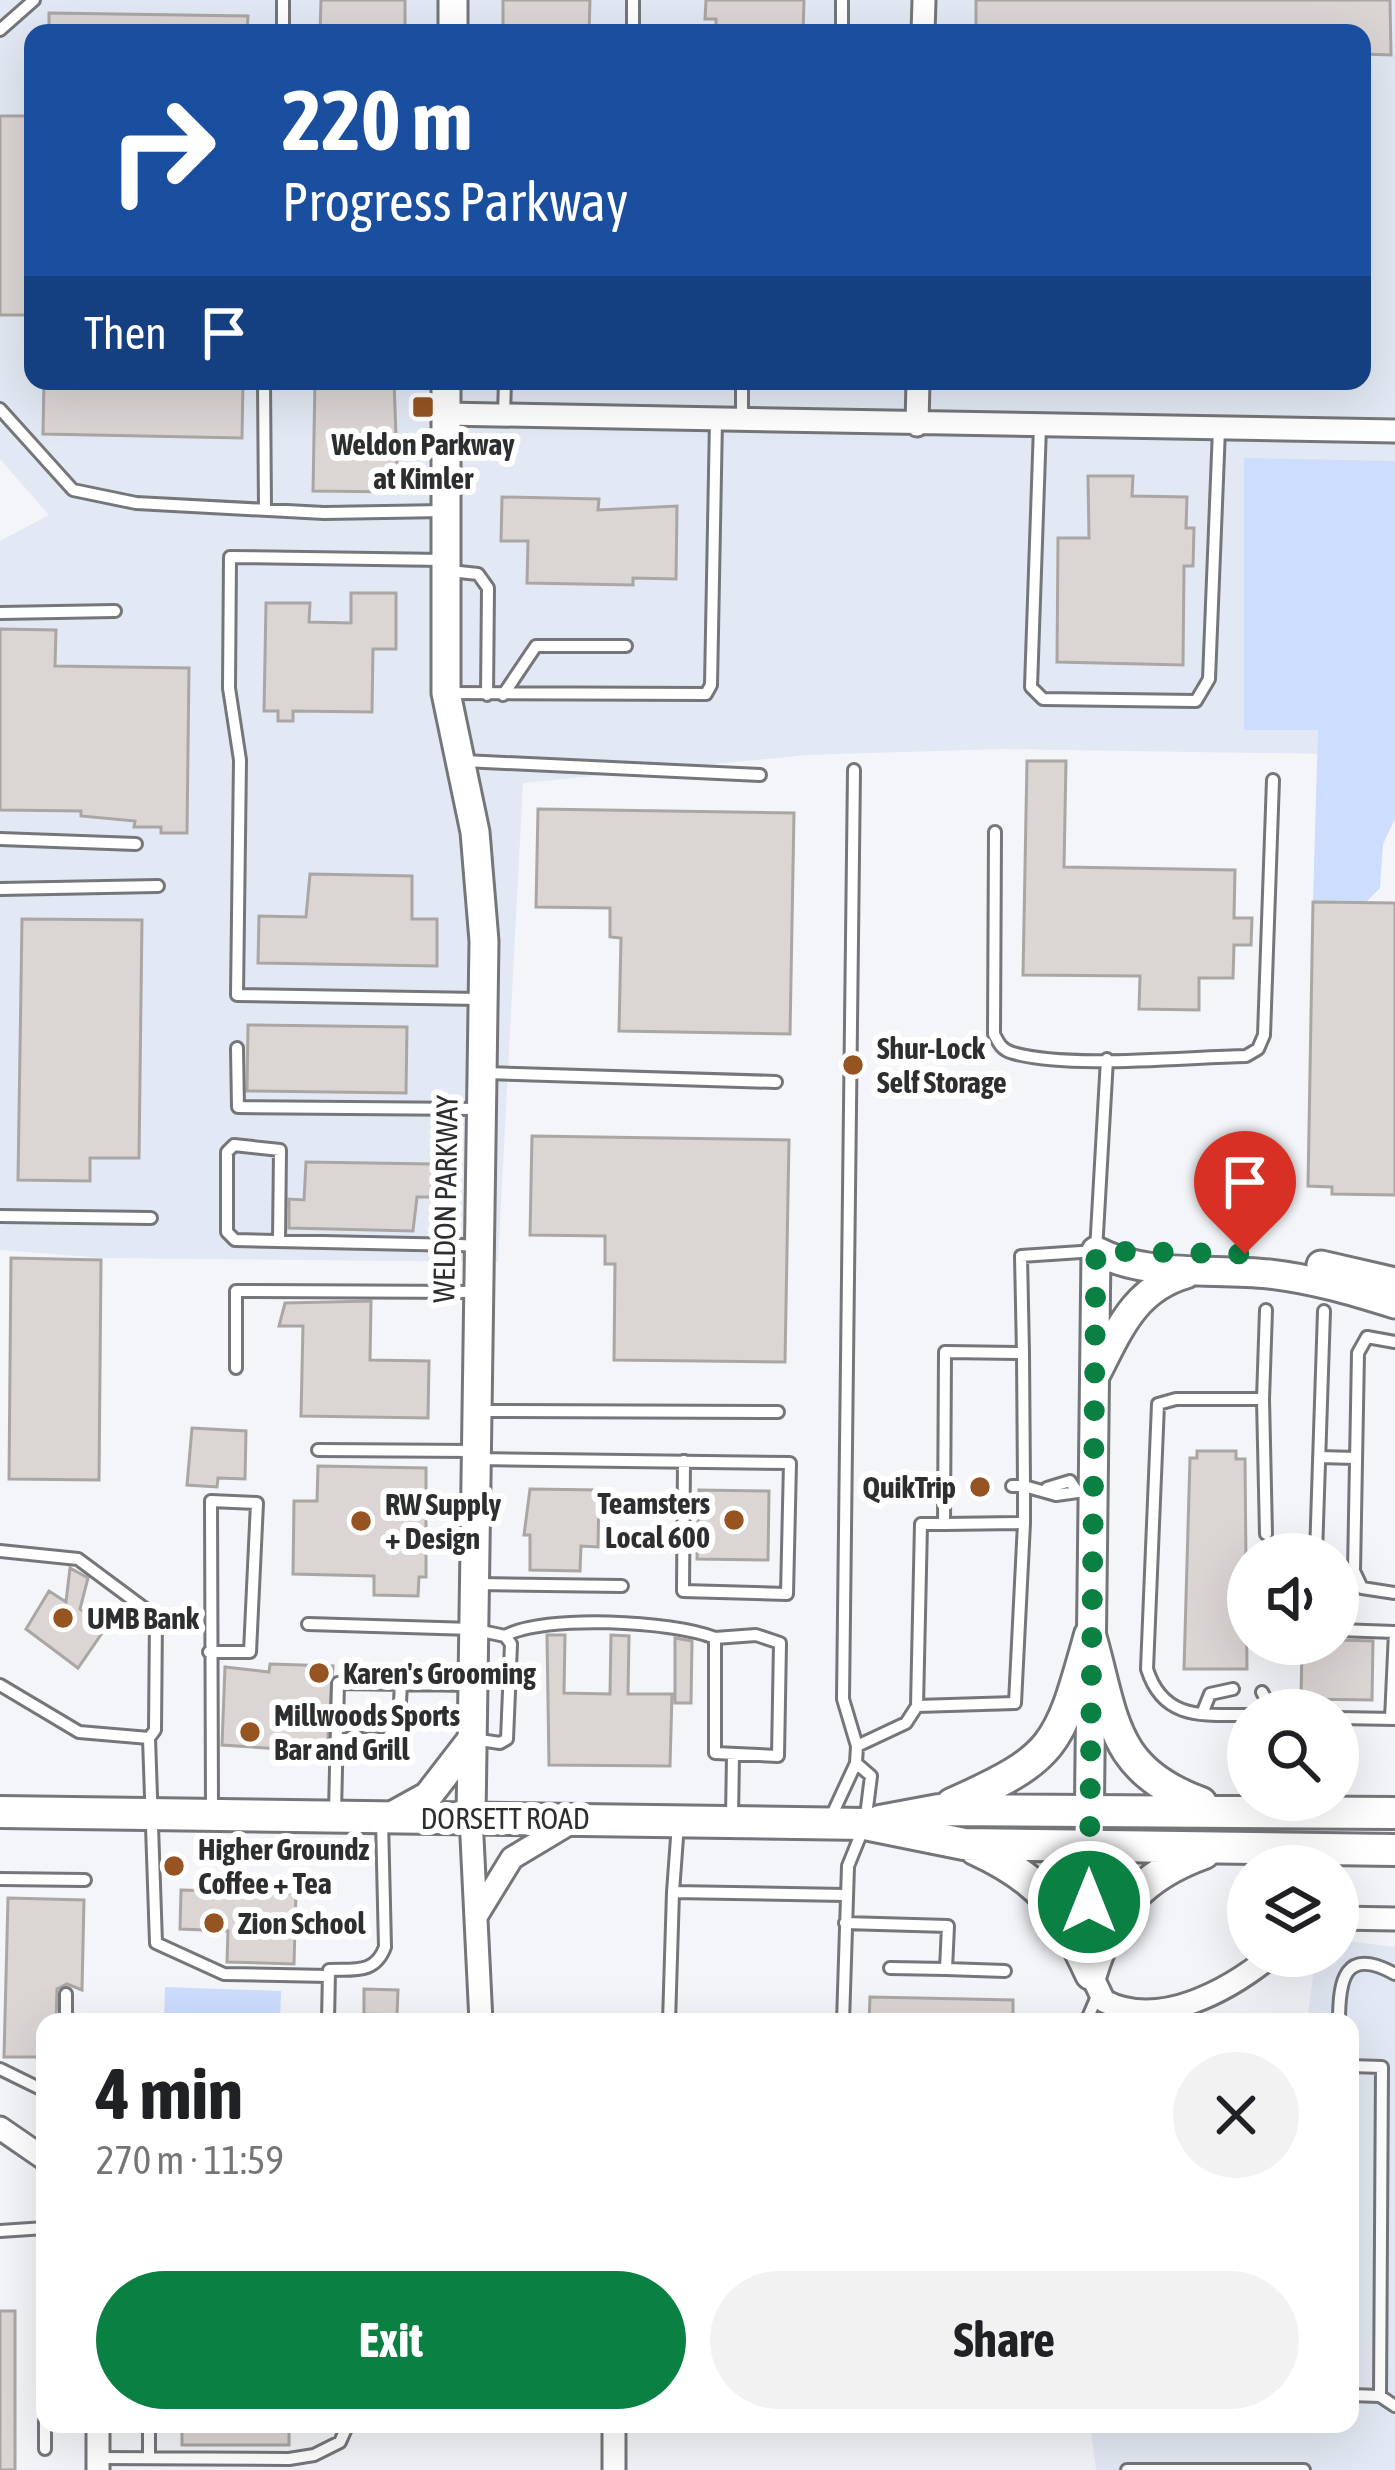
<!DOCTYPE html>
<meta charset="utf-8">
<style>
body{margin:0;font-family:"Asap Condensed",sans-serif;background:#f2f2f2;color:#202124;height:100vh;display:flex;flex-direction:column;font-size:45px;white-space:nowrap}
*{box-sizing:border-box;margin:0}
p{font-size:39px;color:#757577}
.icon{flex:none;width:66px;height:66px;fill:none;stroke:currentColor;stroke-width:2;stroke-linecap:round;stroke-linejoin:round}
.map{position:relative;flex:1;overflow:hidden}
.panel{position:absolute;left:36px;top:2013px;width:1323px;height:420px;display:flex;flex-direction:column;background:#fff;border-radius:24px;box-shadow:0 12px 48px #0002}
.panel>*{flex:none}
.guide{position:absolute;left:24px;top:24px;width:1347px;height:366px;border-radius:24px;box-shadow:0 12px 48px #0002;background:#1a4fa0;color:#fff;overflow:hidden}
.tools{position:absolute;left:1227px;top:1533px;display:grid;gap:24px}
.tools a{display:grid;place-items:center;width:132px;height:132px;border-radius:50%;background:#fff;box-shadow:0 12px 48px #0002;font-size:60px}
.pin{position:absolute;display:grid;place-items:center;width:102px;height:102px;color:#fff;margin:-123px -51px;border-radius:50% 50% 50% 0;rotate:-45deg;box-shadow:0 0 12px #0007}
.pin .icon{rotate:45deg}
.me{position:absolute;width:132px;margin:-66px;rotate:0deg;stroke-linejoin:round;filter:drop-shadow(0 0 9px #0008)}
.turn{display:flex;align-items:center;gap:42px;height:252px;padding:0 60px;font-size:54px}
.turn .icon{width:156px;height:156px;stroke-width:2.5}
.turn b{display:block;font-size:84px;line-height:102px}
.then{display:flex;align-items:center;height:114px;padding:0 60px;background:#0003;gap:24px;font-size:45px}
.round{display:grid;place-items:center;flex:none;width:126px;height:126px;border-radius:63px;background:#f2f2f2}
.head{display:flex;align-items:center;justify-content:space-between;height:204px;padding:0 60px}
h1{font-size:72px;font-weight:700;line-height:90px}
.action{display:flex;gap:24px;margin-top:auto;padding:24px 60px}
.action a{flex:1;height:138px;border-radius:72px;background:#0b8043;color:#fff;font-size:48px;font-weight:700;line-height:138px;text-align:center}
.action a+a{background:#f2f2f2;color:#202124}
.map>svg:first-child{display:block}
.built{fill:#e3e9f4;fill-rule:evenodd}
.green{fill:#ccddfe}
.building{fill:#dbd6d4;stroke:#aaa6a3;stroke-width:3}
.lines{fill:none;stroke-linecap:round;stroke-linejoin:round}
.service-casing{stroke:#747679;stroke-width:16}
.minor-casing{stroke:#747679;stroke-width:27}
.tertiary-casing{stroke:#747679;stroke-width:33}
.secondary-casing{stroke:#747679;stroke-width:36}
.service{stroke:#fff;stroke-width:10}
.minor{stroke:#fff;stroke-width:21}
.tertiary{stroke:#fff;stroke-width:27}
.secondary{stroke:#fff;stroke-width:30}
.route{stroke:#0b8043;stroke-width:21;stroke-dasharray:0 37.8}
.poi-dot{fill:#975423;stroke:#fff;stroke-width:4.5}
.labels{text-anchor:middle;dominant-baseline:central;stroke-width:12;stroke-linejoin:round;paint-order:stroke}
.poi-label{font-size:30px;font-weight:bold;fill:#2d2e2f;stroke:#fff;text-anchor:start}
.street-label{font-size:30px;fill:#2d2e2f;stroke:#fff}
</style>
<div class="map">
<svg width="1395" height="2470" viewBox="0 0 1395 2470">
<rect width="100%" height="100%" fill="#f3f5f9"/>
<path class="built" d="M0 0H1395V755L1001 749 807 755 523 783 498 1262 102 1258 0 1250V541L49 515 0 459ZM33 33H1362V381H33Z
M1340 1940 1395 1947V2470H1096L1090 2424H1350V2022H1307L1315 1961 1317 1956H1338Z"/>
<path class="green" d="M1244 458 1395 461V819L1383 844 1380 888 1365 903 1313 902 1318 730H1244Z
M165 1987 281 1991 280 2022H164Z"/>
<path class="building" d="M321 0H405V26L400 33H320Z
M503 0H590L589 33H503Z
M706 0H804L803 33H716V19H705Z
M976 0H1390L1391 55 1362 54V33H976Z
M49 13 248 16 247 33H49Z
M0 116H33V315H0Z
M44 381H243L242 438 43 434Z
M315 381H394L398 492 313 491Z
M1088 476H1133L1132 496 1187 497 1186 528H1194L1193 566H1184L1183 665 1057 662 1058 538H1089Z
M502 497 599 499 598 510 677 506 676 579 633 578V585L527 583 528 541H501Z
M351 593H396V649H373L372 712 293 711V721H278V711H264L266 603H310L309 622 351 623Z
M0 629 56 630 55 666 189 668 187 833H161V827H134L135 821 81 816V811L0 810Z
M1027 761H1066L1064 867 1235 870 1234 918H1252L1251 945H1234L1233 978H1199V1010L1139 1009 1140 976 1023 975Z
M538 809 794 813 790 1034 619 1031 621 938 610 937V908L536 907Z
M310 874 412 876V919H437V966L258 963 259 916 306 917Z
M1313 902 1395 903V1195L1332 1194V1187L1308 1186Z
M22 919 142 920 139 1158H90V1181L18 1180Z
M248 1025 407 1027 406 1093 247 1091Z
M532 1136 789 1140 785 1362 614 1360 615 1264H605V1236L530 1235Z
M306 1162 432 1164V1197H417L413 1231 289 1228V1199L304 1200Z
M11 1258 101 1260 99 1480 9 1479Z
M371 1301 370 1360 429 1361 428 1418 301 1416 303 1326H279L285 1303Z
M192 1428 246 1431 245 1479 218 1478 217 1487 187 1485Z
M1197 1451H1236V1459H1245L1247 1669H1184L1190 1458H1197Z
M318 1466 426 1468V1577H419L418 1596 374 1595V1576L293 1574 294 1501H317Z
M530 1489 599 1490 598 1547 581 1546 580 1571 530 1570V1535H524Z
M699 1490 769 1491 768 1560 697 1559Z
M70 1568 88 1578 80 1609 107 1626 78 1668 26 1629 49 1591 66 1602Z
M547 1635H565L564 1693 610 1694 611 1635 629 1636 628 1694H672L670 1766 549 1765Z
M675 1638 692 1641 691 1703H675Z
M1338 1640 1373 1641 1372 1700 1301 1699 1302 1644H1338Z
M270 1664 333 1666 327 1752 222 1745 225 1667 269 1672Z
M181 1890 296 1893 294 1964 227 1962 228 1931 180 1929Z
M8 1898 84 1900 82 1990 67 1984 57 1989 56 2022H45V2057H4Z
M364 1989 398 1990 397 2015 364 2014Z
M870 1997 1013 2000V2022H869Z
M0 2311H15V2470H0Z
M182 2424H289V2445H182Z"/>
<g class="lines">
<defs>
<path id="service" d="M633 0V33
M0 30 34 0
M283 33V0
M842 33V0
M264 381 265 510
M0 409 73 490 136 503 324 513 445 511
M504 415 505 381
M742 420V381
M1040 426 1031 687 1043 699 1196 701 1209 679 1219 429
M444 560 230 557 229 688 240 760 237 995 480 999
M450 571 478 574 488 588 487 695
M0 613 115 611
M446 693 706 694 711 685 716 420
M503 695 536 646H626
M464 761 760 775
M854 770 843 1699 857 1746
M995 832 994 1034C999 1044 1002 1050 1013 1053 1069 1069 1185 1057 1246 1056L1258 1049 1264 1035 1273 780
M0 839 136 844
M0 889 158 886
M237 1048 238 1107 477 1109
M486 1073 776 1082
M0 1216 151 1218
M279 1241 280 1150 234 1145 227 1152V1232L235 1240 460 1245 476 1246
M1395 1342 1367 1337 1358 1353 1354 1571 1362 1588 1395 1593
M236 1368V1291L476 1292
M1263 1399 1266 1310
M481 1411 778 1412
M318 1450 474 1451
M1319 1457 1356 1458
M477 1459 790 1463 787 1594 683 1591 684 1461
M1012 1486H1024L1023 1353
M1047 1488 1070 1481 1076 1490
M1024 1523V1486L1056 1495 1092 1490
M0 1551 78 1559 156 1617 155 1730 149 1738 156 1943 224 1974 329 1976
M1316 1554 1324 1311
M476 1584 622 1586
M308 1624 472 1629 505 1636 511 1644 507 1739 500 1743 473 1739
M1338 1630 1395 1632
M756 1635 780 1643 778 1756 715 1753V1638Z
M505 1636C544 1614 673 1621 715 1638
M209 1652H250L257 1503 211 1501 212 1810
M0 1685 79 1732 149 1738
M1262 1692 1272 1710
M917 1706 921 1524H944
M1202 1714 1210 1694 1233 1689
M1248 1715C1202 1715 1163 1720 1147 1669L1158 1404 1176 1399H1263L1266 1534
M1338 1718 1395 1719
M1391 1719 1395 1632
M337 1739H387L399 1720 401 1684
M335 1812 338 1683 472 1685
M831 1817 856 1763 857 1746 906 1723 917 1706 1015 1703 1024 1523 944 1524 945 1352 1023 1353 1021 1256 1096 1251 1107 1059
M732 1818 733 1755
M0 1879 85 1880
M673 1892 678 1824
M845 1923 948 1926 946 1969 890 1968
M946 1969 1005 1971
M66 2022V1994
M328 2022 329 1970C355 1969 375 1974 385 1947L382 1820
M669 2022 673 1892 845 1895
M843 2022 848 1866 865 1824 871 1776 856 1763
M1086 2022 1098 1994
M1339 2022C1339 1980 1344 1946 1395 1974
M1350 2066 1382 2067 1380 2396
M0 2069 45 2091
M0 2231 45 2228
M1350 2395 1380 2396 1395 2406
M149 2424V2458
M45 2449V2421
M98 2458 289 2459 314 2455 340 2442 348 2424
M1127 2470H1304"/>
<path id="minor" d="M923 33 924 0
M446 414 1395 431
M917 425 918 381
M471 1817 481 2022
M1089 1844 1091 1974 1104 2001C1159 2030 1229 1990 1271 1956
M477 1915 512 1858 572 1822
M1338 1918 1395 1919
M0 2128 45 2159
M98 2424V2470
M614 2424V2470"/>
<path id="tertiary" d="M453 33V0
M446 381V693L475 832 484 941 471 1817
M1096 1251C1148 1278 1211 1268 1269 1274 1313 1279 1353 1291 1395 1304
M1321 1265 1395 1282
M1096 1374C1119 1330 1134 1289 1186 1274
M390 1817 428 1796 472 1739
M1089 1844 1096 1251"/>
<path id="secondary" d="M1090 1635C1114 1718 1110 1770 1201 1803
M952 1804C1058 1757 1059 1745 1090 1635
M0 1812 865 1824 964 1844 1395 1850
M880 1821 939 1810 1395 1813
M975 1849C1043 1880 1060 1908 1091 1974
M1091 1974C1110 1911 1142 1875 1204 1853"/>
</defs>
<use href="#service" class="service-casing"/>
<use href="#minor" class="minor-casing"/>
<use href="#tertiary" class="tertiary-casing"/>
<use href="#secondary" class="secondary-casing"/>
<use href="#service" class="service"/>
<use href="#minor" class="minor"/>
<use href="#tertiary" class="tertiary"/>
<use href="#secondary" class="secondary"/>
</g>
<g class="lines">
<path class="route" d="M1089 1902 1096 1251 1245 1254"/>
</g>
<g class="poi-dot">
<rect x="411" y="395" width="24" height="24" rx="6"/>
<circle cx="853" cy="1065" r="12"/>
<circle cx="980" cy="1487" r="12"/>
<circle cx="734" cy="1520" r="12"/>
<circle cx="361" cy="1521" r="12"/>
<circle cx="63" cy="1618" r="12"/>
<circle cx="319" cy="1673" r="12"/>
<circle cx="250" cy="1732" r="12"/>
<circle cx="174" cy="1866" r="12"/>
<circle cx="214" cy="1923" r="12"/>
</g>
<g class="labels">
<g class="poi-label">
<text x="423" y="444" text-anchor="middle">Weldon Parkway<tspan x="423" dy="34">at Kimler</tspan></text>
<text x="877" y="1048">Shur-Lock<tspan x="877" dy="34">Self Storage</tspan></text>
<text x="956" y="1487" text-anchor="end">QuikTrip</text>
<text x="710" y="1503" text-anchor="end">Teamsters<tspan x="710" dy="34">Local 600</tspan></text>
<text x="385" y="1504">RW Supply<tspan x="385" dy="34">+ Design</tspan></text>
<text x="87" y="1618">UMB Bank</text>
<text x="343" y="1673">Karen's Grooming</text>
<text x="274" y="1715">Millwoods Sports<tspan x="274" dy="34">Bar and Grill</tspan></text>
<text x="198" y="1849">Higher Groundz<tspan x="198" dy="34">Coffee + Tea</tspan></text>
<text x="238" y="1923">Zion School</text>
</g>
<g class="street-label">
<text transform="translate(445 1199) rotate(-89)">WELDON PARKWAY</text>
<text x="505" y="1818">DORSETT ROAD</text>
</g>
</g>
</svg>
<div class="tools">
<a><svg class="icon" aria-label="sound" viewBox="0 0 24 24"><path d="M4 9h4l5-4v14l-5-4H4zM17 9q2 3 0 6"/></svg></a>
<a><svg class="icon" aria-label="search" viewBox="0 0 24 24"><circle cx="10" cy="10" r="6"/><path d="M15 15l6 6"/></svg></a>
<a><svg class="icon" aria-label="layers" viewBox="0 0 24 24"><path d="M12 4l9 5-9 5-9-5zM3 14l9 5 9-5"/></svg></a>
</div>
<div class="pin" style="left:1245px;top:1254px;background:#d93025"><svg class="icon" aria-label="arrive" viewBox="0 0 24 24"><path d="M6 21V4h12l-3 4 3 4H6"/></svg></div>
<svg class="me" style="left:1089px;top:1902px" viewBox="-20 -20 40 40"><circle r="17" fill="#0b8043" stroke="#fff" stroke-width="3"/><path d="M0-11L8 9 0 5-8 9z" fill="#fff"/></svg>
<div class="guide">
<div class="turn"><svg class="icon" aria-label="right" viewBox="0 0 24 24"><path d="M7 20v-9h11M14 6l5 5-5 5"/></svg><div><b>220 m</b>Progress Parkway</div></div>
<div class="then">Then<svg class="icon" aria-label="arrive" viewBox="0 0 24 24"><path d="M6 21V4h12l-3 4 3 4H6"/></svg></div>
</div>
<section class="panel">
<div class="head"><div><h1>4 min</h1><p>270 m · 11:59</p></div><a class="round"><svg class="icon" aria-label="close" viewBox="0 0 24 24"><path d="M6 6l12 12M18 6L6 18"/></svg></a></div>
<div class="action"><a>Exit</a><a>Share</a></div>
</section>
</div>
